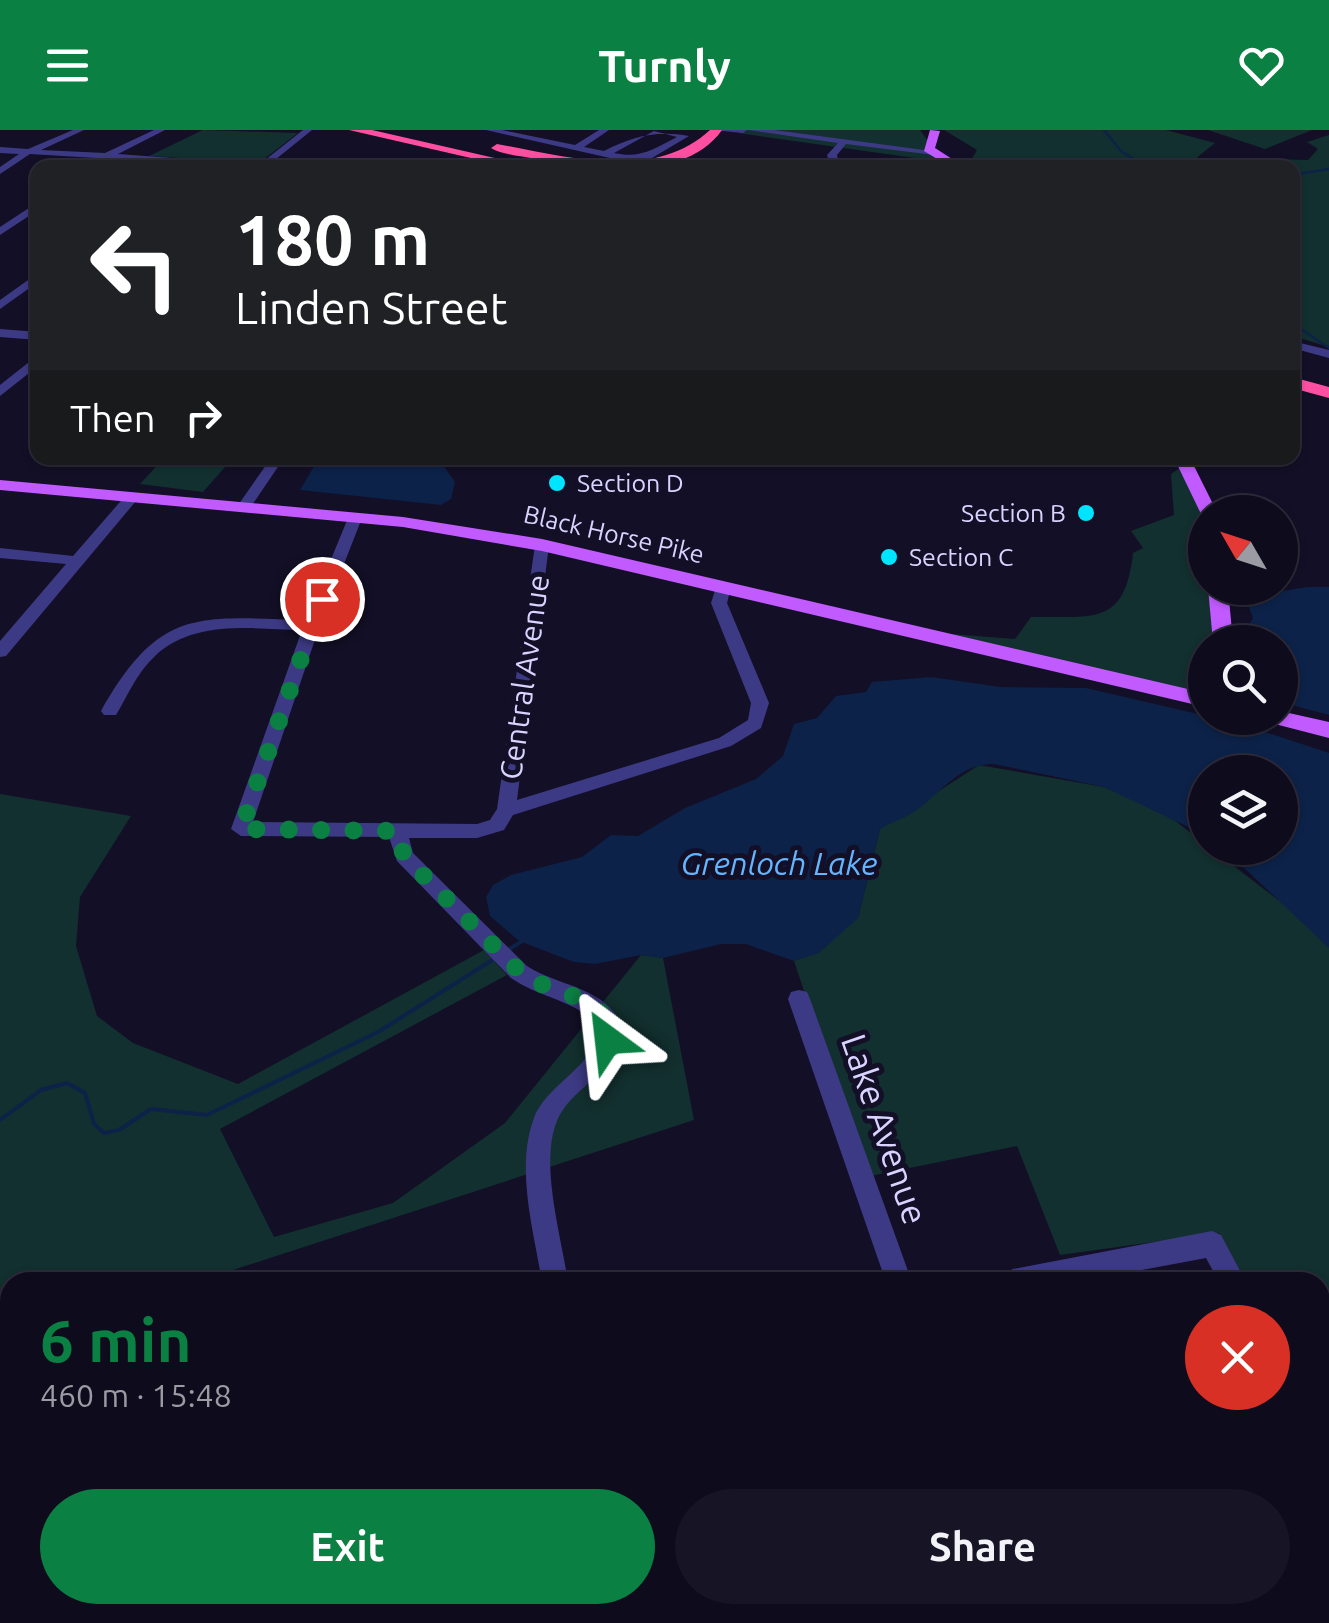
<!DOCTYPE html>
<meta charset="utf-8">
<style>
body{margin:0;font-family:Ubuntu,sans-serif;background:#171425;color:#f1f3f6;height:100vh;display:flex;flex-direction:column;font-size:38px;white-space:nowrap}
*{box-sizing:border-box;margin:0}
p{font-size:32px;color:#9b9ba3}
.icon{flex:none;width:55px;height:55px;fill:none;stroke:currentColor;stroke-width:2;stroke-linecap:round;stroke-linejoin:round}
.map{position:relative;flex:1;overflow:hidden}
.side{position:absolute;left:0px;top:1142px;width:1330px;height:352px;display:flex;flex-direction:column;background:#0e0b1c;border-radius:30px 30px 0 0;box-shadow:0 2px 8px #0004,0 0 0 2px #2e2b3b}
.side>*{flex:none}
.hud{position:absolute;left:30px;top:30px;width:1270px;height:305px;border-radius:20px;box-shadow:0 2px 8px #0004,0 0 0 2px #2e2b3b;background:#202124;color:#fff;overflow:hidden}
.needle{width:65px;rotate:309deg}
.tools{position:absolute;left:1188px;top:365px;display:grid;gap:20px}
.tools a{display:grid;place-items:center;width:110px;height:110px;border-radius:50%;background:#0e0b1c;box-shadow:0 2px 8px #0004,0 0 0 2px #2e2b3b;font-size:50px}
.pin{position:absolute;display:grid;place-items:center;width:85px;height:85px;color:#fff;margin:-42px;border:5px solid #fff;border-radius:50%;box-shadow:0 2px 10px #0007}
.me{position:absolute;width:110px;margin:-55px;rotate:330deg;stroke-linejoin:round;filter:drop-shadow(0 0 8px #0008)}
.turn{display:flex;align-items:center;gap:35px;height:210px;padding:0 40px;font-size:45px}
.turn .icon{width:130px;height:130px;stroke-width:2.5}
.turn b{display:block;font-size:70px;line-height:85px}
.then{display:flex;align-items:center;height:95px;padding:0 40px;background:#0003;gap:20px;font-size:38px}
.round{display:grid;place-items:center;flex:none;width:105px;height:105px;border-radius:52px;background:#171425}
.headline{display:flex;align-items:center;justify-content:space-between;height:170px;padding:0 40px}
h1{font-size:60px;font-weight:600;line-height:75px;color:#0b8043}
.primary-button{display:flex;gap:20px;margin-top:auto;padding:20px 40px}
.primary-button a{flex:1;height:115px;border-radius:60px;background:#0b8043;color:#fff;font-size:40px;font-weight:600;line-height:115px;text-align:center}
.primary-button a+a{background:#171425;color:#f1f3f6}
header{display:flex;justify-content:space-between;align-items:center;height:130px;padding:0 40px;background:#0b8043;color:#fff;font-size:45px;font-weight:600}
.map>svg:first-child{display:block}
.green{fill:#12302f}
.water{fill:#0c2248}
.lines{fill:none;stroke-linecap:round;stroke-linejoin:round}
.stream-far1{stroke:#0c2248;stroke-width:2.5}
.stream{stroke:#0c2248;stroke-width:4}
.minor{fill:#3d3a85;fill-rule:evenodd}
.major{fill:#c25bff;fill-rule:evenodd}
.highway{fill:#ff4fa3;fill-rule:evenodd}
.route{stroke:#0b8043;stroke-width:18;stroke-dasharray:0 32.4}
.poi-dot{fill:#00e5ff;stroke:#130f26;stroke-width:4}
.labels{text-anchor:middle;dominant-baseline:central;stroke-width:10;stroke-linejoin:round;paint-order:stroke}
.far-poi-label{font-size:25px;fill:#d9d4ff;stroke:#130f26;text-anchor:start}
.far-street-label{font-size:25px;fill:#d9d4ff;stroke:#130f26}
.street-label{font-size:30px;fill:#d9d4ff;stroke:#130f26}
.water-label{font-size:32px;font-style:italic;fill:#62b6ff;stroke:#130f26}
.near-street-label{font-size:35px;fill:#d9d4ff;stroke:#130f26}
</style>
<header><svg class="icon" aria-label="menu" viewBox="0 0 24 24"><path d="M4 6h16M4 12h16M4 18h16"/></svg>Turnly<svg class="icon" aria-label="heart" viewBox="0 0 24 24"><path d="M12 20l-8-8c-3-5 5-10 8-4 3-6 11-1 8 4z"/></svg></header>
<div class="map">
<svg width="1329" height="1493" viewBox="0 0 1329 1493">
<rect width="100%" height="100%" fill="#130f26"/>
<path class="green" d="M203 0 298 3 259 33 149 26Z
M743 0H920L943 32 738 3Z
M944 0H1166L1215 13 1194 30V37H975L970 32 977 20Z
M1208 0H1312L1265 19Z
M1329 5V217L1293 206 1292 38 1244 37 1276 29 1308 30 1318 19 1307 12Z
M164 328H233L203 362 140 354Z
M1186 334 1205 382V458H1218L1223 512H1205V570L913 501 1015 509 1031 487C1093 486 1125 497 1133 423L1143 418 1131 401 1174 385 1171 344Z
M979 635 1104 657 1165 683 1329 809V1248L1320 1251V1152H1245L1219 1103 1060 1125 1017 1016 866 1047 794 831 858 788 880 699Z
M0 664 131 686 80 767 76 816 97 886 133 913 238 954 484 820 507 845 220 999 274 1107 393 1073 505 993 641 825 663 828 694 990 227 1142 128 1145 109 1152H10V1192L0 1196Z"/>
<path class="water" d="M319 328H438L455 352 451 369 441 375 300 360Z
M1307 457H1329V585L1280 572V512H1246L1245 501 1253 488 1245 467Z
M931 547 1001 557 1086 558 1241 594 1329 623V818L1223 718H1280V642H1205V705L1104 657 994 634C959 634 943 661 917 680 906 688 892 692 880 699L858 788 819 823 794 831 746 814H721L663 828 641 825 595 834 574 832 519 811 490 786 486 767 493 755 511 745 582 727 611 705 638 706 685 678 756 649 783 626 794 594 817 588 836 566 866 562 872 552Z"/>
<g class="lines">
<path class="stream-far1" d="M1104 0 1121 21 1148 38
M1292 45 1329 39
M1292 55V59
M1292 193 1329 218"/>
<path class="stream" d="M506 821 524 810
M0 990 41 960 67 953 85 963 94 994 104 1003 119 1000 151 979 207 985 378 902 494 829"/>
<path class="minor" d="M73 0H84L41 20 105 23 154 0H165L118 24 173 28 178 31 179 38H169V33L161 32 30 24 0 44V37L19 24 0 23V17L28 19Z
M303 0H312L265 38H255Z
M486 0H502L575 15 599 0H609L584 17 604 21C633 6 657 0 689 6L652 28 632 33ZM654 1 677 7C654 19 640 29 614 23Z
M713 0H747L743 3Z
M748 0H774L939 22 934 25 846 14 837 25 840 38H831L827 25 838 13Z
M38 72V80L0 105V97Z
M38 143V152L0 179V170Z
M0 199 38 202V210L0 207Z
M1292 211 1329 220V228L1292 218Z
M38 225V236L0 266V255Z
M271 328H284L248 381H238L236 378Z
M131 364 136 365V371L6 526 0 527V511L66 434 0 428V418L73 426 126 365Z
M355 384 362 388 320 495 253 692 477 694 490 690 497 679 535 415 542 411 549 415 517 670 719 608 748 590 751 573 711 473 717 454H729L731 457 727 473 769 573 761 598 731 616 513 685 504 700 477 708H409L413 723 527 836C555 855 602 857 619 890 623 947 575 950 557 991 539 1034 562 1108 568 1152H542C534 1102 515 1038 534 988 548 951 600 936 597 894 574 870 538 867 511 848L397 731 389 707 241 706 231 699 302 500C253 499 193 489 154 527 137 543 128 565 116 585H104L101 581C160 477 197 487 306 490L348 388Z
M799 860 807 862 810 869 912 1152H886L788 869 791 862Z
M1212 1101 1221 1105 1246 1152H1219L1206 1128 1078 1152H1000L1004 1143 1013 1139Z
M1320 1308 1329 1311V1354L1320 1351Z
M10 1338V1368L0 1370V1340Z
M168 1485H200V1493H168Z
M579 1485H611L612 1493H580Z
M989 1485H1021L1024 1493H992Z"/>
<path class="major" d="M930 0 940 1 935 18 966 38H952L924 21Z
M1174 328H1190L1217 382 1202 386Z
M0 350 403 387 542 409 1205 563V577L542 421 403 397 0 360Z
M1208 458H1228L1233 512H1213Z
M1280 581 1329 592V608L1271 593 1268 588H1280Z"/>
<path class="highway" d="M349 0H372L521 34 514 38Z
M710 0H722C684 54 590 39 536 29 521 26 503 25 491 18L497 14C564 26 653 53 710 0Z
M1292 247 1329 257V268L1292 258Z"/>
</g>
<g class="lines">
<path class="route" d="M322 469 241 699 397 701 404 726 520 842C546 865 616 864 608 910"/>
</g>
<g class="poi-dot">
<circle cx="557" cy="353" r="10"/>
<circle cx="1086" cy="383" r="10"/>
<circle cx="889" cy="427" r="10"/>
</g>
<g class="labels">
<g class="far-poi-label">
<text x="577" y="353">Section D</text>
<text x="1066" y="383" text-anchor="end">Section B</text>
<text x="909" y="427">Section C</text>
</g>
<g class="far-street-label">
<text transform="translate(614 404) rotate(13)">Black Horse Pike</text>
</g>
<g class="street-label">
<text transform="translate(524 547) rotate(-82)">Central Avenue</text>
</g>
<g class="water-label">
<text x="779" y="733">Grenloch Lake</text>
</g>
<g class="near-street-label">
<text transform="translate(885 999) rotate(71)">Lake Avenue</text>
</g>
</g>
</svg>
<div class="tools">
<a><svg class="needle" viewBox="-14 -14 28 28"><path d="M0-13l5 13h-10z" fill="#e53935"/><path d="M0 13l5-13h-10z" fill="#9b9ba3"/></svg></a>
<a><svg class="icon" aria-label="search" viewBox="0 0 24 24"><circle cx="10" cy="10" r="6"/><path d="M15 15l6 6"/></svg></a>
<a><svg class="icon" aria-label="layers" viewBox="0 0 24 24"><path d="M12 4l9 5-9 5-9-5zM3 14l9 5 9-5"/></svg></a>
</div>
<div class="pin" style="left:322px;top:469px;background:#d93025"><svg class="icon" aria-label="arrive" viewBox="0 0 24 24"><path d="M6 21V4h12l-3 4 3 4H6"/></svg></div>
<svg class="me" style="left:608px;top:910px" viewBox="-20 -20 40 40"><path d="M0-17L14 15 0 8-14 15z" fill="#0b8043" stroke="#fff" stroke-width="4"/></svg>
<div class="hud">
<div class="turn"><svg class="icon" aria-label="left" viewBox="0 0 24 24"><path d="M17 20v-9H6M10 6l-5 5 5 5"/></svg><div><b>180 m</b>Linden Street</div></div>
<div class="then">Then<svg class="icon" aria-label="right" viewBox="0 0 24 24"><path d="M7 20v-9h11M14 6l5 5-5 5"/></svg></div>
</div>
<section class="side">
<div class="headline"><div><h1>6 min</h1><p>460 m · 15:48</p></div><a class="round" style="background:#d93025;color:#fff"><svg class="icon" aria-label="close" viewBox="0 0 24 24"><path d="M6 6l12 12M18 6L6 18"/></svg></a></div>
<div class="primary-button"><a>Exit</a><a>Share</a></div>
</section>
</div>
